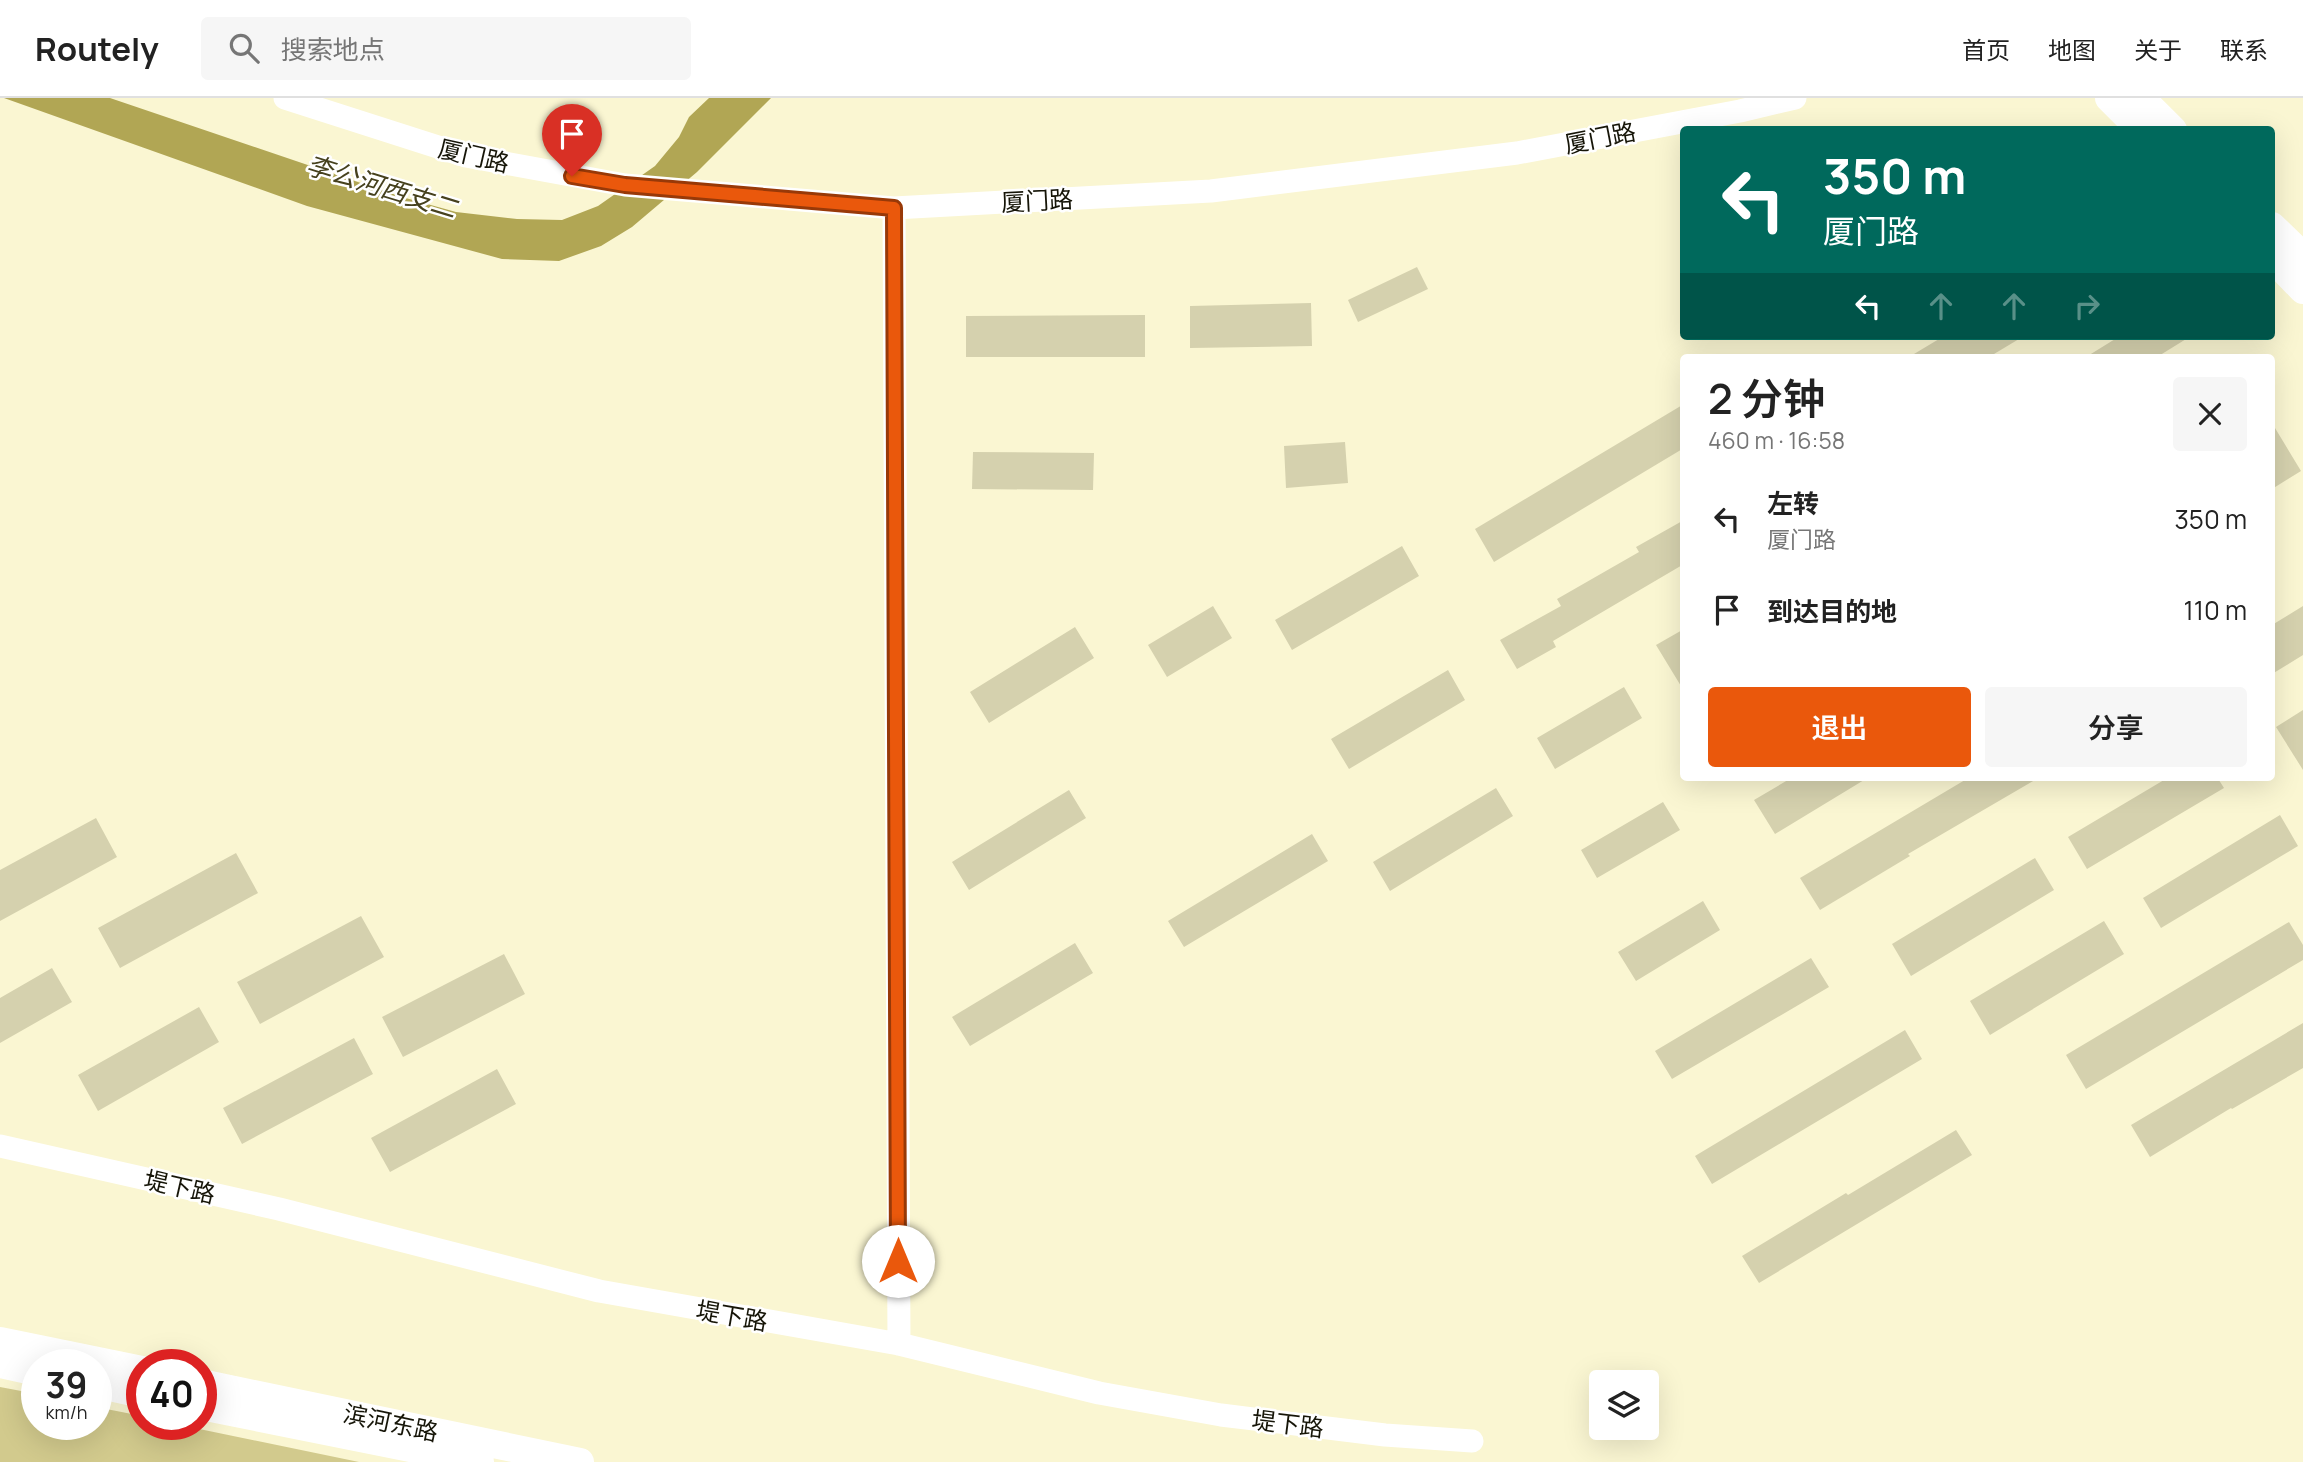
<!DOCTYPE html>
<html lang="zh">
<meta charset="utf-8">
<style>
body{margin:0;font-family:Manrope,"Noto Sans SC",sans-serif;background:#f6f6f6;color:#222;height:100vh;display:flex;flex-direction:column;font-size:26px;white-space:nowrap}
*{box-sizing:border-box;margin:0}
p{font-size:23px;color:#767676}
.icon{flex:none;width:38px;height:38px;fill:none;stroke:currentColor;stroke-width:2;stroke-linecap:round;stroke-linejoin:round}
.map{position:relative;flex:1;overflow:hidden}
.drawer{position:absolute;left:1680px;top:256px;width:595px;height:427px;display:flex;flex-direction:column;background:#fff;border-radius:7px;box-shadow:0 7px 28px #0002}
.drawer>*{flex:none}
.banner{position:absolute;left:1680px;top:28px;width:595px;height:214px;border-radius:7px;box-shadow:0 7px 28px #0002;background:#00695c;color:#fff;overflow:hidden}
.controls{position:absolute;left:1589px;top:1272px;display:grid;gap:14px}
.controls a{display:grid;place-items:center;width:70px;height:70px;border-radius:7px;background:#fff;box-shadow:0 7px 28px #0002;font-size:35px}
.speed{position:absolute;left:21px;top:1251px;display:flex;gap:14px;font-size:35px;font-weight:700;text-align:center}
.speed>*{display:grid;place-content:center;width:91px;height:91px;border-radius:50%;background:#fff;box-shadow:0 7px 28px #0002;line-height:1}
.speed small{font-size:18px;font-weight:400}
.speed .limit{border:10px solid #d22;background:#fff;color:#111}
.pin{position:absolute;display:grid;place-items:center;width:60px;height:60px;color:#fff;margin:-72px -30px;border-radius:50% 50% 50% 0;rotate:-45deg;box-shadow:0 0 7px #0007}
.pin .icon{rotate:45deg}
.me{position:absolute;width:77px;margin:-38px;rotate:0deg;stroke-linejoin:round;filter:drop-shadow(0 0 5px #0008)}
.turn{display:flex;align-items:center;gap:24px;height:147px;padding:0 28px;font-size:32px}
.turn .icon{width:91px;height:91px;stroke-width:2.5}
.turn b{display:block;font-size:49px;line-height:60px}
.lanes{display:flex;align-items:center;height:66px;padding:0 28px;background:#0003;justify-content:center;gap:35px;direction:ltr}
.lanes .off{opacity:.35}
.round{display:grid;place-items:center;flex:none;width:74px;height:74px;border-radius:7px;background:#f6f6f6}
.head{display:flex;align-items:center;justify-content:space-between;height:119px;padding:0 28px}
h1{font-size:42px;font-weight:600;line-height:52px}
.cta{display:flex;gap:14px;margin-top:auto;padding:14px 28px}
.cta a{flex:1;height:80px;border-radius:7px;background:#ea580c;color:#fff;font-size:28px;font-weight:600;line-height:80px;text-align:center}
.cta a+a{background:#f6f6f6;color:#222}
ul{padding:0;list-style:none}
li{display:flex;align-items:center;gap:21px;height:91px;padding:0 28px}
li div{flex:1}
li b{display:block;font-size:26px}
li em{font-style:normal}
header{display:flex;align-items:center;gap:42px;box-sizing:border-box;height:98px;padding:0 35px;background:#fff;border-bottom:2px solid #e0e0e0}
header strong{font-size:33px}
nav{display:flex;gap:38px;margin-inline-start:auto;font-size:24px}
.search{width:490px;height:63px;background:#f6f6f6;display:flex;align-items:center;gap:18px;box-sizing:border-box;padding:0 24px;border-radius:7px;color:#767676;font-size:26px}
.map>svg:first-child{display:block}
.green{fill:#d2ca8d}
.water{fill:#b1a654}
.building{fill:#d5d1ae}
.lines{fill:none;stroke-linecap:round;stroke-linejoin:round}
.minor{stroke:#fff;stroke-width:23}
.major{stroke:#fff;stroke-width:28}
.route-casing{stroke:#983908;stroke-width:18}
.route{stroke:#ea580c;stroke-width:12}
.labels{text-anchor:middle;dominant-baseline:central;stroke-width:5;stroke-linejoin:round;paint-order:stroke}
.street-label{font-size:24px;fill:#161508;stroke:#fff}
.water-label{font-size:26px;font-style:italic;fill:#46411e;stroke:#fff}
</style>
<header>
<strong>Routely</strong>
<div class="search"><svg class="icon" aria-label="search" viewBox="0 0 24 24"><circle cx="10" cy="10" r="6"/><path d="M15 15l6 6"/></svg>搜索地点</div>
<nav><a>首页</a><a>地图</a><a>关于</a><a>联系</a></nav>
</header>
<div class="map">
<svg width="2303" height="1364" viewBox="0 0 2303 1364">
<rect width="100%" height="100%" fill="#faf6d2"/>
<path class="green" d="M0 1289 37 1296V1326H96V1309L142 1318V1326L180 1327 359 1364H0Z"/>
<path class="water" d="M4 0H110L402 99 456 114 517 121 562 122 598 108 655 68 679 39 689 19 709 0H771L697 74 632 129 601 148 559 163 502 161 307 108Z"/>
<path class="building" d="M1417 169 1428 191 1358 224 1348 202Z
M1311 205 1312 248 1190 250V208Z
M1145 217V259H966V218Z
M1944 238H2024L1989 259H1909Z
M2120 238H2191L2157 259H2086Z
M1684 306V350L1494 464 1475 431Z
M2272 325 2301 373 2272 391Z
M1345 344 1348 385 1286 390 1284 348Z
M973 354 1094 355 1093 392 972 391Z
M1684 422V466L1553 543 1556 549 1517 571 1500 542 1561 508 1557 501 1639 454 1636 449Z
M1402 448 1419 478 1292 552 1275 522Z
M1213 508 1232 540 1167 579 1148 547Z
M2303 508V557L2272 576V527Z
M1075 529 1094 560 989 625 970 594Z
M1684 531V593L1656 547Z
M1448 572 1465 602 1349 671 1331 641Z
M1624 589 1642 620 1555 671 1537 640Z
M2303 612V672L2276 629Z
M1793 679H1869L1775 736 1754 702Z
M1970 679H2040L1908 756 1910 758 1820 812 1800 780Z
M2169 679H2217L2224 690 2087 771 2068 739Z
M1496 690 1513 718 1390 793 1373 764Z
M1069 692 1086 720 969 792 952 764Z
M1663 704 1680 732 1597 780 1581 752Z
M2280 717 2298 748 2161 830 2143 800Z
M96 720 117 759 0 823V772Z
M1312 736 1328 763 1184 849 1168 823Z
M236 755 258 795 120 870 98 830Z
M2035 760 2054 792 1911 878 1892 846Z
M1703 803 1720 832 1636 883 1618 854Z
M361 818 384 859 260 926 237 884Z
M2104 823 2124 856 1990 937 1970 903Z
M2289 824 2303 847V862L2086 991 2066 957Z
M1075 845 1093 875 970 948 952 919Z
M504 856 525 896 403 959 382 919Z
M1811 860 1829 889 1672 981 1655 953Z
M52 870 72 904 0 945V900Z
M199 909 219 944 98 1013 78 977Z
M2303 925V970L2232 1011 2231 1010 2150 1059 2131 1027Z
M1905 932 1922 961 1712 1086 1695 1058Z
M354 940 373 976 242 1046 223 1010Z
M497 971 516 1006 390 1074 371 1040Z
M1956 1032 1972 1057 1759 1185 1742 1158 1846 1095 1848 1097Z"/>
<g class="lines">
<path class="minor" d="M285 0 466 58 625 87 894 110 1211 93 1517 55 1740 13 1795 0
M894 110 899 1246
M0 1048 279 1111 599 1193 899 1246 1099 1295 1221 1317 1385 1337 1472 1343"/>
<path class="major" d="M2109 0 2141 32
M2141 0 2173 32
M2272 128 2303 158
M2272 160 2303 192
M0 1243 142 1272
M0 1266 37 1274
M201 1285 580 1364
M96 1286 142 1296
M201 1308 480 1364"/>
</g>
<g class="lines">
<defs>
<path id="route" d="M572 78 625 87 894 110 898 1163"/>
</defs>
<use href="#route" class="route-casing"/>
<use href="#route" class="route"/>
</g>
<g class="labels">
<g class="street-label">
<text transform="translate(1600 39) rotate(-11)">厦门路</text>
<text transform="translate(474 57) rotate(13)">厦门路</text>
<text transform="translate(1037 102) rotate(-3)">厦门路</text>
<text transform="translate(180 1088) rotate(13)">堤下路</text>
<text transform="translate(732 1217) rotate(10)">堤下路</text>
<text transform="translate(391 1324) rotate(12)">滨河东路</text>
<text transform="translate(1288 1325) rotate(7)">堤下路</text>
</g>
<g class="water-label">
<text transform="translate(382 88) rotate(17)">李公河西支二</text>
</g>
</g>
</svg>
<div class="controls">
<a><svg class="icon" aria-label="layers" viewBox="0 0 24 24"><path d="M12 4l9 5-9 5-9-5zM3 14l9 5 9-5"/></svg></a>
</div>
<div class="speed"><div>39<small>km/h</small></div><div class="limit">40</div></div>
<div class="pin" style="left:572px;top:78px;background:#d93025"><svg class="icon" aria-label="arrive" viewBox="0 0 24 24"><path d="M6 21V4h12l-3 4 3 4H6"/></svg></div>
<svg class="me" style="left:898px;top:1163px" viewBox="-20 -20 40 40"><circle r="19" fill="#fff"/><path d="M0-13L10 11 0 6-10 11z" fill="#ea580c"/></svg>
<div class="banner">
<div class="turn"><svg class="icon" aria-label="left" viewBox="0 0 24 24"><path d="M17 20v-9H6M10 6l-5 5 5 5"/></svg><div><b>350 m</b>厦门路</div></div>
<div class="lanes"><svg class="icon" aria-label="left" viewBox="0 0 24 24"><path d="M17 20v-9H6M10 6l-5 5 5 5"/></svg><svg class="icon off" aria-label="ahead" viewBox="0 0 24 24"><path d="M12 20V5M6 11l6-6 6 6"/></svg><svg class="icon off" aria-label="ahead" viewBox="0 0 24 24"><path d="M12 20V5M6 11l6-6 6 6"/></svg><svg class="icon off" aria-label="right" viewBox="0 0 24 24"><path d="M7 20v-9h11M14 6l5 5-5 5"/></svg></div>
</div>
<section class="drawer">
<div class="head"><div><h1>2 分钟</h1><p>460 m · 16:58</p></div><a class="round"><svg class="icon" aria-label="close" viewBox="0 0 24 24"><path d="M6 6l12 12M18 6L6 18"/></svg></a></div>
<ul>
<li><svg class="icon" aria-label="left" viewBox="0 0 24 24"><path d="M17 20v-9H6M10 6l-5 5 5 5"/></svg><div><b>左转</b><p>厦门路</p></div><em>350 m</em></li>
<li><svg class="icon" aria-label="arrive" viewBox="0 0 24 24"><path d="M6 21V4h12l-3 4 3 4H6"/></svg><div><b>到达目的地</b></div><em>110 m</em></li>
</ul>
<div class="cta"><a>退出</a><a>分享</a></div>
</section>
</div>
